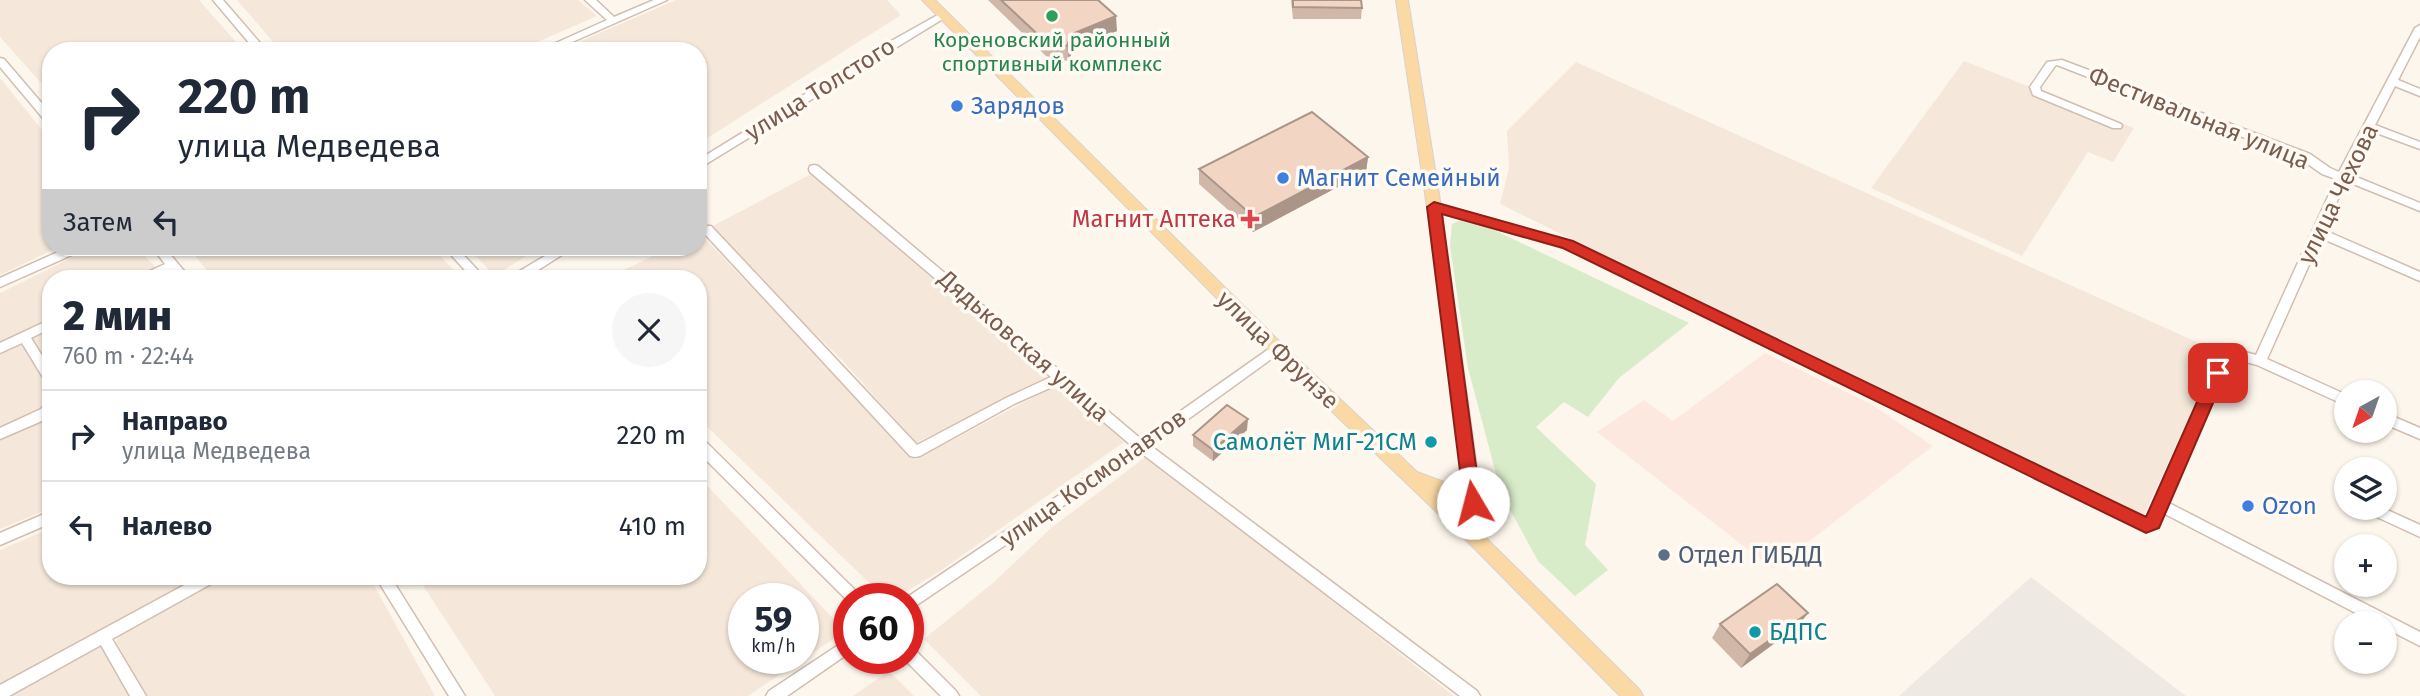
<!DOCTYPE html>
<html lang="ru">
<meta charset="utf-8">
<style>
body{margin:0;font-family:"Fira Sans",sans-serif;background:#f6f6f7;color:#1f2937;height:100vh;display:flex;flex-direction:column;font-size:26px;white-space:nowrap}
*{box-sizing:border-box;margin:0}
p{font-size:23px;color:#747a83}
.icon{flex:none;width:38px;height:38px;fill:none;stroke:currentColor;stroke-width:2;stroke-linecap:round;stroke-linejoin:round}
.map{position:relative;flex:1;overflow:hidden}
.drawer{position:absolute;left:42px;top:270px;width:665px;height:315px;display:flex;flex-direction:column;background:#fff;border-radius:28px;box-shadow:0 2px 5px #0004}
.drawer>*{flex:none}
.guide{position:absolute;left:42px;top:42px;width:665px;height:214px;border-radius:28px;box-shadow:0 2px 5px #0004;background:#fff;color:#1f2937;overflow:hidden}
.needle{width:46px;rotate:220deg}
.fabs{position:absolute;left:2334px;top:380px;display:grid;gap:14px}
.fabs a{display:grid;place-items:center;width:63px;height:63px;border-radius:50%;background:#fff;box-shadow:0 2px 5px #0004;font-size:35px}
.speed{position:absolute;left:728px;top:583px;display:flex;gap:14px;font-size:35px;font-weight:700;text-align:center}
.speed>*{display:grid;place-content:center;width:91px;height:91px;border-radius:50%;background:#fff;box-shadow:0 2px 5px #0004;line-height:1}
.speed small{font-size:18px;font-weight:400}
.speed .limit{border:10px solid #d22;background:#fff;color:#111}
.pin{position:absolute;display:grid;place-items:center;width:60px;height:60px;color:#fff;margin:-30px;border-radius:14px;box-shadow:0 4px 10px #0006}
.me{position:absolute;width:77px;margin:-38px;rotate:352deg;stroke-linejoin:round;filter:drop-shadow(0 0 5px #0008)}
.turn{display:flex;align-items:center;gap:24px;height:147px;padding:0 21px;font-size:32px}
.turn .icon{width:91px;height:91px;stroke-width:2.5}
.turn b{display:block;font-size:49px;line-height:60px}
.then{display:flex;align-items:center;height:66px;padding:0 21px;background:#0003;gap:14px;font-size:26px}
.round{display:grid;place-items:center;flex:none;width:74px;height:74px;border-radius:37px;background:#f6f6f7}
.head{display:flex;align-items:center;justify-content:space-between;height:119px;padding:0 21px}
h1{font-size:42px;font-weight:800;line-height:52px}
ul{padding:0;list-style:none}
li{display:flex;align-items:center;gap:21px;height:91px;padding:0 21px;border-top:2px solid #e0e1e3}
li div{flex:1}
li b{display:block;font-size:26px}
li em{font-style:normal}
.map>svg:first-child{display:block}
.residential{fill:#f5e8da;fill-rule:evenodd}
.commercial{fill:#fde8e0}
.industrial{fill:#efe9e4}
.green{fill:#d8ecc9}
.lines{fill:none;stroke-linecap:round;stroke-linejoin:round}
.minor-casing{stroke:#d1beb0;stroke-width:3}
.major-casing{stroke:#dad1cd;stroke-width:2}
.minor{fill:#fff;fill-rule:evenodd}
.major{fill:#fbd9a5;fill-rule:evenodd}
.wall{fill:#d1b7a8}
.shaded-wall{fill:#aa9588}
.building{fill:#f3d5c3;stroke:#aa9588;stroke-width:2}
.route{fill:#d93025;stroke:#8d1f18;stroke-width:2}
.leisure-dot{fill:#2e9e5b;stroke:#fffaf3;stroke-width:2.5}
.shop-dot{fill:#3f7fe0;stroke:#fffaf3;stroke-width:2.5}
.health-dot{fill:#e0444e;stroke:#fffaf3;stroke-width:2.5}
.culture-dot{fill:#0f9aa8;stroke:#fffaf3;stroke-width:2.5}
.service-dot{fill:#5c6f8a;stroke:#fffaf3;stroke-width:2.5}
.labels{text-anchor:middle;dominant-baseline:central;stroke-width:7;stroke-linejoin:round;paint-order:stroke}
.far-leisure-label{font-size:21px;fill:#27864d;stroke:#fffaf3}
.street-label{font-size:24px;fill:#7a5c4d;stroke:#fffaf3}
.shop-label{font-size:24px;fill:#366cbe;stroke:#fffaf3;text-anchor:start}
.health-label{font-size:24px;fill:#be3a42;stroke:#fffaf3;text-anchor:end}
.culture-label{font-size:24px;fill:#0d838f;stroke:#fffaf3;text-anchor:end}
.service-label{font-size:24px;fill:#4e5e75;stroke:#fffaf3;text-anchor:start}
</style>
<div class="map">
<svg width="2420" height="696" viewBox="0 0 2420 696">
<rect width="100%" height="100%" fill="#fdf6ec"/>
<path class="residential" d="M0 0H199L244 51H51V94L0 37Z
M237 0H578L597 16 517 51H281Z
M676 0H887L901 15 698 144V51H558Z
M1964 61 2134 128 2113 162 2088 152 2022 256 1871 188Z
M1576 62 2219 352 2142 519 1500 204 1509 168 1507 131Z
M0 78 51 141V247H59L0 275Z
M811 174 956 295 1047 378 916 443 842 360 766 286 711 227Z
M699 232 915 460 1058 384 1124 442 940 571 896 598H885L698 418V278H608L671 247H698Z
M93 247H136L166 278H51V508L0 529V293Z
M188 247H431L462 278H213Z
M467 247H540L495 276Z
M1147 456 1454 696H981L924 639 993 583 1051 528Z
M698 476 845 631 748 696H495L417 576H698ZM744 598H803V658H744Z
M51 528V576H202L0 686V550Z
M221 576H369L435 696H147L116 642 120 633Z
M101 642 131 696H5Z
M889 671 914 696H853Z"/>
<path class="commercial" d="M1765 353 1871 404 1933 446 1773 569 1597 432 1644 400 1673 421Z"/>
<path class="industrial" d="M2031 577 2186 696H1899Z"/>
<path class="green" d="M1463 219 1488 227 1689 323 1619 378 1588 417 1564 402 1536 427 1596 484 1585 545 1608 570 1575 596 1538 561 1501 493 1468 368 1450 246 1452 224Z"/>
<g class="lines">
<defs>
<path id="minor" d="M213 0H223L267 51H256Z
M585 0H596L614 17 654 0H667L552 51H538L607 20Z
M943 12 948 15 946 17 698 169V160L893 40Z
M2420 25V37L2398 80 2420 89V96L2395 86 2375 125 2420 142V149L2371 131 2349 174 2420 203V211L2346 181 2324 230 2420 272V281L2321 238 2267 359 2347 395V406L2257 365 2231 358 2167 502 2420 632V646L2385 628V623H2375L2163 513 2157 526 2146 531 2141 529 1564 248 1430 210 1428 207 1434 203 1572 242 2146 519 2223 349 2227 347 2256 355 2336 179 2322 174 2302 160 2057 65 2055 66 2040 87 2041 91 2121 124 2122 126 2121 128H2113L2033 95 2030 87 2047 62 2062 60 2310 154 2330 168 2339 172 2415 28Z
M0 58 4 59 51 114V124L47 123 0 67Z
M814 165 818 166 1141 439 1273 346H1281L1283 349 1281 352 1151 446 1477 691 1480 696H1460L1141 453 908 611V598H906L1132 446 1059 384 1014 404 920 456 915 457 910 456 703 232 701 229 703 226H711L917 445 1006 398 1051 377 810 172 809 169 810 166Z
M69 247H85L83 250 0 287V278Z
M152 247H164L190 278H178L171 271 155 278H139L141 275 165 264Z
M444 247H456L485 278H472Z
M560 247H574L526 278H511L513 275Z
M51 319V328L31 338 51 370V386L47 384 22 343 0 353V343Z
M51 401V417L0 439V428L41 409 47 402Z
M2385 413 2420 428V439L2385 424Z
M698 438 703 439 859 594 861 598H849V602L698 452Z
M2364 508H2383L2420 525V537L2366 512Z
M51 511V523L0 545V533Z
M201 576H220L218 580 112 639 146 696H130L101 645 9 696H0V685Z
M375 576H390L465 696H449Z
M849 638V653L787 696H766L769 691Z
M908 646 913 648 956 691 959 696H941L903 658H908Z"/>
<path id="major" d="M922 0H935L1283 345 1417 472 1444 482 1462 478 1427 207 1396 0H1408L1441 207 1487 539 1640 690 1643 696H1620L1473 547 1271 353ZM1464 492 1467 520 1442 496Z"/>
</defs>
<use href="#minor" class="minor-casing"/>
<use href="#major" class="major-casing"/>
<use href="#minor" class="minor"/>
<use href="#major" class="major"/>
</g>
<path class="wall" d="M988 0H1098L1117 31 1073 49 1069 61 1049 59Z
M1291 0H1361L1362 8 1361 19H1293Z
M1368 157 1366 172 1253 232 1199 184V169Z
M1247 430 1213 461 1193 446V435Z
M1808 613 1798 626 1741 668 1712 638 1720 624Z"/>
<path class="shaded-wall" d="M1116 16 1117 31 1073 49 1069 61 1067 46 1072 34Z
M1368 157 1366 172 1253 232 1254 217Z
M1248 419 1247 430 1213 461V450Z
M1808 613 1798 626 1741 668 1750 654Z"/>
<path class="building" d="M1001 0H1098L1116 16 1072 34 1067 46 1048 44Z
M1293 0H1361L1362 8 1293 7Z
M1312 112 1368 157 1254 217 1199 169Z
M1227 405 1248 419 1213 450 1193 435Z
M1777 584 1808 613 1750 654 1720 624Z"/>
<path class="route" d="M1434 202 1573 241 2146 517 2212 368 2218 366 2226 373 2159 528 2146 533 1563 248 1442 214 1481 503 1479 508 1473 510 1466 508 1464 503 1427 207Z"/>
<circle class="leisure-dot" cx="1052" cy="16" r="7"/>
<g class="shop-dot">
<circle cx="957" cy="106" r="7"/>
<circle cx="1283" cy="178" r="7"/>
<circle cx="2248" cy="506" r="7"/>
</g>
<path class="health-dot" d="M1246.5 208.5h7v7h7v7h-7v7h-7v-7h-7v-7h7z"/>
<g class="culture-dot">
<circle cx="1431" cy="442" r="7"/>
<circle cx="1755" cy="632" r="7"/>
</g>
<circle class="service-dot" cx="1664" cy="555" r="7"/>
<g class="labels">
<g class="far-leisure-label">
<text x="1052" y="40">Кореновский районный<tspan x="1052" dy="24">спортивный комплекс</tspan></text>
</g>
<g class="street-label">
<text transform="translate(820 89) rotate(-32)">улица Толстого</text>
<text transform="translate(2199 118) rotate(22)">Фестивальная улица</text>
<text transform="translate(2338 194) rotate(-64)">улица Чехова</text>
<text transform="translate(1024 346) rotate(41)">Дядьковская улица</text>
<text transform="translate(1278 350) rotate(44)">улица Фрунзе</text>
<text transform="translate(1093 478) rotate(-35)">улица Космонавтов</text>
</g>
<g class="shop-label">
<text x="971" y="106">Зарядов</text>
<text x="1297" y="178">Магнит Семейный</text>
<text x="2262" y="506">Ozon</text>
</g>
<g class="health-label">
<text x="1236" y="219">Магнит Аптека</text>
</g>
<g class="culture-label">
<text x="1417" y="442">Самолёт МиГ-21СМ</text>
<text x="1769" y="632" text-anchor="start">БДПС</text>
</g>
<g class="service-label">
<text x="1678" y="555">Отдел ГИБДД</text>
</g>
</g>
</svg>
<div class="fabs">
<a><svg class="needle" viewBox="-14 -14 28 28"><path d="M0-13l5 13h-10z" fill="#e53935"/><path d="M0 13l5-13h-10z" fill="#747a83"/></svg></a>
<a><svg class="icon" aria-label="layers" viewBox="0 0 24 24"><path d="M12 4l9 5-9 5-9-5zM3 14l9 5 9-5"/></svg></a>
<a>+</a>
<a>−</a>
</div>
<div class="speed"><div>59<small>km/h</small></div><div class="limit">60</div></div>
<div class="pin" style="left:2218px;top:373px;background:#d93025"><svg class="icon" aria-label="arrive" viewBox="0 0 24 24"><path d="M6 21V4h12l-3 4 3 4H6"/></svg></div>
<svg class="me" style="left:1473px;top:503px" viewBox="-20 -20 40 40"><circle r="19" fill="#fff"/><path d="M0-13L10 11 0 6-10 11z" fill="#d93025"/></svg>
<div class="guide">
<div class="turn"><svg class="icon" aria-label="right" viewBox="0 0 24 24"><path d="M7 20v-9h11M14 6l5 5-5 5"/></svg><div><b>220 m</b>улица Медведева</div></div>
<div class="then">Затем<svg class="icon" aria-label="left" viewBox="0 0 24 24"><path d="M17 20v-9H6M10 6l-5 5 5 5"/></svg></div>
</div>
<section class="drawer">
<div class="head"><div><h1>2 мин</h1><p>760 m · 22:44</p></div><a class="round"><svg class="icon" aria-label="close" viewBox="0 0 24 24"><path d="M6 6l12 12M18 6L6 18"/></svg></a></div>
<ul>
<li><svg class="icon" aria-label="right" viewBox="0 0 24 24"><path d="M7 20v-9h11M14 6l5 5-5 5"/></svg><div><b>Направо</b><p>улица Медведева</p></div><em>220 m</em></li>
<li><svg class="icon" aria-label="left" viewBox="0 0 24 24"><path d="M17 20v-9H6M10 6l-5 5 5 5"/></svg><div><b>Налево</b></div><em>410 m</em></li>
</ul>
</section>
</div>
